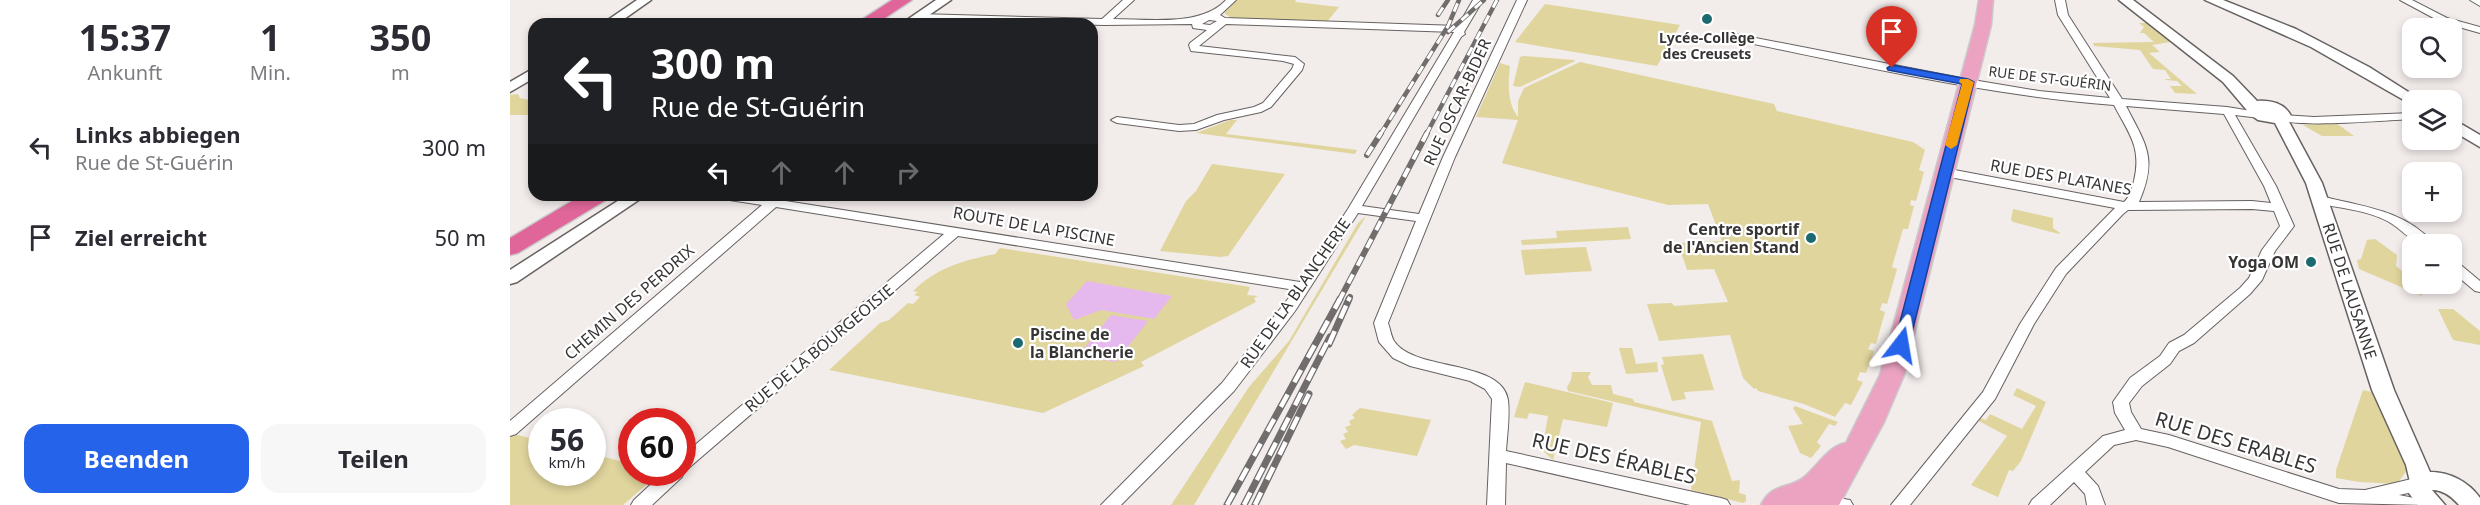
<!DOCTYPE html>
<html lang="de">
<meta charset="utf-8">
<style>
body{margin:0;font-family:"Noto Sans",sans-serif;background:#f7f7f7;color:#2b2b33;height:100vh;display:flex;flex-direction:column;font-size:22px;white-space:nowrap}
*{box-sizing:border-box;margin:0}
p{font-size:20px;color:#7c7c81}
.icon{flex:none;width:33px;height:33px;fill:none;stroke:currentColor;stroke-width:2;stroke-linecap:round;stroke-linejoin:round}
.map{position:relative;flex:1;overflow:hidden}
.side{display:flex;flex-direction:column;background:#fff;width:510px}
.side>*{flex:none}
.top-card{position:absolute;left:18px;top:18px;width:570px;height:183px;border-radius:18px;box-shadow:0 3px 9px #0003;background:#202124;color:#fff;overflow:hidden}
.fabs{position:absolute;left:1892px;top:18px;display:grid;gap:12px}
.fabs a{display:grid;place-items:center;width:60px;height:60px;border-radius:12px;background:#fff;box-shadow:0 3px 9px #0003;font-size:30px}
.speed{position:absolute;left:18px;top:408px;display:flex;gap:12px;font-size:30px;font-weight:700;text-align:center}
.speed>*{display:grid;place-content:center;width:78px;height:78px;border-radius:50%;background:#fff;box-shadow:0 3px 9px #0003;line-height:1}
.speed small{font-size:15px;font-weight:400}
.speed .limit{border:9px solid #d22;background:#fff;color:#111}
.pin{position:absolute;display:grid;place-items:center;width:51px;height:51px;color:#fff;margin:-62px -26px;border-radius:50% 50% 50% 0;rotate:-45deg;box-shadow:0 0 6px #0007}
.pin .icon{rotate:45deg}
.me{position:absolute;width:66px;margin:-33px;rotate:14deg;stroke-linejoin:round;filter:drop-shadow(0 0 4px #0008)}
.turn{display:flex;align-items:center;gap:21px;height:126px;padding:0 24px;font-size:27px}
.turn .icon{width:78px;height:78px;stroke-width:2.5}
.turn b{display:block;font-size:42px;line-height:51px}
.lanes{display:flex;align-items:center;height:57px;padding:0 24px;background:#0003;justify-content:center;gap:30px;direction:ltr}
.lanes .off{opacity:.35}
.eta{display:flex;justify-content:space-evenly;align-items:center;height:102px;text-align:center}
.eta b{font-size:36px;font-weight:700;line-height:42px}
.action{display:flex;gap:12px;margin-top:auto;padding:12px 24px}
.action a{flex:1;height:69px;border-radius:18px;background:#2563eb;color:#fff;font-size:24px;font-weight:700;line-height:69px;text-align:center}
.action a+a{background:#f7f7f7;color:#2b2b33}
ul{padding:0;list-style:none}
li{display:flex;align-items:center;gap:18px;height:90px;padding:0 24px}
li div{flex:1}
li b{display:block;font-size:22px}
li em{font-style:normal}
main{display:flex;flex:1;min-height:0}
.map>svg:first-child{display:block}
.green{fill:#e0d59d}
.water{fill:#e6b9ee}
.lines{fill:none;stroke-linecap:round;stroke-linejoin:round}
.street-casing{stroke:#676261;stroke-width:2}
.secondary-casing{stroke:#676261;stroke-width:3}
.primary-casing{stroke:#cbcaca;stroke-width:3}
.highway-casing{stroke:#cbcaca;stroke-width:3}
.street{fill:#fff;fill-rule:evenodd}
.secondary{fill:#fff;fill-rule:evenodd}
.primary{fill:#eca3c2;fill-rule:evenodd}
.highway{fill:#e0669a;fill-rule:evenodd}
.rail-far2-casing{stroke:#716d6d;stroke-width:4.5}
.rail-far1-casing{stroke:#716d6d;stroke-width:6}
.rail-casing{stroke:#716d6d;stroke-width:7}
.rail-far2{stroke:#fff;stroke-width:3;stroke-dasharray:9;stroke-linecap:butt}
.rail-far1{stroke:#fff;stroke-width:4;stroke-dasharray:10;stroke-linecap:butt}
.rail{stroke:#fff;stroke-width:4.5;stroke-dasharray:14;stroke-linecap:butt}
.route{fill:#2563eb;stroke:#184099;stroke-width:1.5}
.slow{fill:#f59e0b}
.poi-dot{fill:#1c696f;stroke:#fff;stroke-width:2}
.labels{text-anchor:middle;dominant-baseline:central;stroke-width:4.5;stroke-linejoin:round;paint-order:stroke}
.far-poi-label{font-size:14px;font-weight:bold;fill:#373434;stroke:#fff}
.far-street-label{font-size:14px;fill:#373434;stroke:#fff}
.street-label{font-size:16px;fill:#373434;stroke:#fff}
.poi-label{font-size:16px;font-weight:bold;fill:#373434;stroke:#fff;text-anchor:end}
.near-street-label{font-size:20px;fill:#373434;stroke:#fff}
</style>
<main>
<section class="side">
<div class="eta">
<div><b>15:37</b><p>Ankunft</p></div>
<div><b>1</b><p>Min.</p></div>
<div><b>350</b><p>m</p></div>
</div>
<ul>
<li><svg class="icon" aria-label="left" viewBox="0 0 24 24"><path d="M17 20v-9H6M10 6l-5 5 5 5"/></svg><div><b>Links abbiegen</b><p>Rue de St-Guérin</p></div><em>300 m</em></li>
<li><svg class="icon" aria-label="arrive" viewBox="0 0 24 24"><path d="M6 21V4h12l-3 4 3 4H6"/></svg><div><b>Ziel erreicht</b></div><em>50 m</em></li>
</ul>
<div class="action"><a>Beenden</a><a>Teilen</a></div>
</section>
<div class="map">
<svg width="1970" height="505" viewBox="0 0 1970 505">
<rect width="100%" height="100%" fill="#f2eceb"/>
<path class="green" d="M727 0H786L785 2 829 7 816 23 724 20 714 13Z
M1035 4 1170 25 1147 66 1005 42Z
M1629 23H1637L1660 42 1642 45 1650 52 1639 53 1687 94 1665 93 1660 86H1672L1667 81 1656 80 1655 79H1661L1655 70 1643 69 1630 50 1584 46 1583 43 1644 42 1634 33H1630L1634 27Z
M1013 56 1064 60 1065 61 1010 87 1003 86 1010 57Z
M1070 62 1264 104 1267 111 1403 142 1415 150 1409 170 1414 172 1406 201 1401 200 1400 205 1404 206 1398 229H1393L1382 267 1387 269 1377 304 1372 303 1370 310 1375 312 1366 344 1361 343 1358 349 1364 351 1356 373 1350 372 1347 380 1353 382 1341 405 1335 403 1325 417 1294 404 1248 391 1246 388 1244 389 1233 378 1220 335 1149 341 1137 304 1162 303 1164 306 1218 302 1204 269 1177 270 1168 243 1212 241 1198 204 1158 205 992 163 1008 120 966 117 990 63 1000 66C998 83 997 103 1008 117V101L1014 88Z
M8 94 10 98 24 101V115H0V95Z
M720 120H727L716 134 847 150 845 154 686 133Z
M1826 123 1844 136H1812L1793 125Z
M702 164 775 174 718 256 710 257 650 251 676 201 686 191Z
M1503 209 1543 218V228L1550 233 1549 234 1503 222 1501 220Z
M856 216 684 505H661L739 387 779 341 848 223Z
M1118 227 1121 239 1012 245 1011 240 1047 238 1046 231Z
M1865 239 1887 255 1886 266 1902 279V284L1909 285 1912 296 1849 269 1847 260 1851 259 1857 240Z
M1076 247 1082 271 1015 275 1011 250Z
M490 248 740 287 737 295 748 296 744 298 746 302 631 362 634 366 533 413 319 370 370 323 379 320 398 303 403 304 410 297 404 295 408 292 403 291C428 267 452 261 485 254Z
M1928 309H1943L1970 331V345L1943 340Z
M1109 348H1122L1126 364 1147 362 1148 372 1116 374Z
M1193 354 1204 390 1174 392 1176 399 1162 401 1151 365 1154 364 1152 357Z
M1062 372H1081L1078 377 1082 385H1101L1103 394 1123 399 1124 402 1202 421 1222 481 1230 480 1229 493 1236 495V501L1233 503 1181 490 1191 422 1058 391 1057 387 1061 380Z
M1015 382 1103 403 1097 427 1053 419 1043 460 1032 450 1038 416 1019 413 1017 419 1004 417Z
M1507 388 1536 402 1511 461 1503 471 1499 470 1488 497 1461 485 1497 436 1465 419 1466 417 1476 420 1480 414 1512 429 1526 406 1503 395Z
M1853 390 1862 392 1898 469 1887 484 1849 482 1826 478V470Z
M1285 406 1328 422 1325 426 1319 424 1307 442 1311 446 1301 458 1290 453 1278 426 1293 424 1283 408Z
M850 408 921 420 907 456 844 445 836 449 830 441 836 439 833 434 838 432 835 427 841 425 839 421 845 418 842 415Z
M4 434 31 441 32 472H82L83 454 121 464 122 472 150 473 113 505H0V437Z"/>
<path class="water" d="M577 281 662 296 644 319 591 310 564 320 556 304Z
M601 315 638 321 606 362 568 356Z"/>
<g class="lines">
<defs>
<path id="street" d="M613 0H624L603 19C638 19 691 27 716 0H726L710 15 715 18 948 26 963 0H973L954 32 955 34 951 37 852 206 909 214 933 157 1007 0H1017L945 157 878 323C880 328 881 336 884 341 904 372 992 359 998 400 1000 416 997 435 996 451L1211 498 1217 500 1220 505H1180L996 463 995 505H977L982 399 975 389 960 381 900 366 883 358 869 342 864 323 906 221 848 213 785 311 724 391 611 505H591L712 383 785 290 448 236 174 472 172 477 142 505H121L124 500 154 472H172V456L434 234 266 207 6 434 0 436V421L252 205 213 199 207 195H237L790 282 838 209 944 32 716 24 689 46 785 57 794 64 792 70 761 107 751 112 714 120 686 130 669 131 607 123 601 120 607 117 669 125 684 124 707 115 744 107 753 103 782 69 784 64 773 61 681 51 679 45 680 43 697 30 683 28 682 24 594 25 408 20 403 17 408 14 592 19ZM699 20 707 21 700 25 692 24Z
M1545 0H1555L1558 15 1612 99 1717 107 1754 113 1756 115 1750 118 1725 115 1766 186 1784 226 1765 251 1752 280 1740 294 1684 343 1669 351 1660 364 1632 386 1619 403 1621 412 1631 429 1659 435 1829 489 1855 490 1910 477 1916 479 1919 484 1916 489 1889 495 1914 500 1917 505 1829 503 1658 447 1626 440 1604 445 1575 472 1588 486 1595 505H1577L1575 494 1564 482 1540 505H1519L1522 500 1593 436 1615 430 1605 413 1603 402 1620 378 1650 356 1659 343 1674 335 1730 288 1739 278 1752 250 1770 226 1764 211 1742 209 1618 210 1613 214 1556 274 1524 324 1485 399 1400 505H1381L1473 392 1510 324 1546 268 1605 208 1434 176 1428 172 1434 168 1614 202C1620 197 1622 188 1624 181 1632 147 1619 134 1604 105 1475 95 1347 65 1220 39L1215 36 1220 33 1451 78 1529 91 1600 98 1548 15ZM1616 106 1714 114 1754 186 1761 203 1742 201 1629 202C1648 158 1636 145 1616 106Z
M1890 0H1902L1937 18 1970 27V33L1931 22Z
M1960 0H1970V6Z
M1902 113V119C1879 120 1780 129 1766 118L1772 115 1804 117Z
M1810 196C1850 206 1896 210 1924 244 1902 246 1896 232 1879 222 1858 210 1829 208 1806 203L1804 200Z
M1941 260 1946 261 1970 281V292L1965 291 1941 271Z
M1328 498 1340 500 1343 505H1319L1322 500Z"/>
<path id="secondary" d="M127 0H141L107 24H92Z
M426 0H441L406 24H391Z
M1609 0H1623L1723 76 1747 101C1760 100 1775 103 1781 116L1778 120 1812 183 1884 390 1920 472C1940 472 1959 482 1970 498V505H1949C1942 497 1934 490 1922 490L1935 505H1908L1898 492 1900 482 1896 465 1862 390 1796 183 1765 123 1748 120 1741 115 1713 82Z
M1695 0H1713L1786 29 1859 67 1911 100 1899 103 1801 47Z
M24 68V78L0 92V82Z
M1941 118 1970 135V147L1941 130Z
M117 195H136L7 282 0 284V270Z"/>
<path id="primary" d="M1469 0H1483L1481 25 1394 375 1374 422 1329 505H1251C1263 482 1276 490 1293 478 1307 467 1319 445 1336 443L1370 375 1465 25Z"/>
<path id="highway" d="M382 0H402L366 24H345Z
M72 195H99L96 200 8 253 0 255V238Z"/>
</defs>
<use href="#street" class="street-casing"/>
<use href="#secondary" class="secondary-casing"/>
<use href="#primary" class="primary-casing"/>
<use href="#highway" class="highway-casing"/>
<use href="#street" class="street"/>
<use href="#secondary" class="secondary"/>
<use href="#primary" class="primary"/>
<use href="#highway" class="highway"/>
<defs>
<path id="rail-far2" d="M928 15 938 0
M938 32 974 0
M870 135 938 26 949 0
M916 135 987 0"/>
<path id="rail-far1" d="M857 155 871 133
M829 301 917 133
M838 301 840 297"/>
<path id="rail" d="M819 344 839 299
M717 505 830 299
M734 505 820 337
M745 505 799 394"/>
</defs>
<use href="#rail-far2" class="rail-far2-casing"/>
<use href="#rail-far1" class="rail-far1-casing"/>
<use href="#rail" class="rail-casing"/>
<use href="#rail-far2" class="rail-far2"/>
<use href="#rail-far1" class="rail-far1"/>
<use href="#rail" class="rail"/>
</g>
<path class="route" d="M1382 65 1458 79 1464 82 1399 345 1391 350 1384 345 1452 84 1378 70 1377 68Z"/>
<path class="slow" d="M1450 79H1458L1464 82 1447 145 1441 149 1435 145 1452 84 1449 82Z"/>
<g class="poi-dot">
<circle cx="1197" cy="19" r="6"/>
<circle cx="1301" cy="238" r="6"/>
<circle cx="1801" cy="262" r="6"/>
<circle cx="508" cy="343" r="6"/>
</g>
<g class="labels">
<g class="far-poi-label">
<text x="1197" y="37">Lycée-Collège<tspan x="1197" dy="16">des Creusets</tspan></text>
</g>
<g class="far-street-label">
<text transform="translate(1540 78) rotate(7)">RUE DE ST-GUÉRIN</text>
</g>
<g class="street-label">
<text transform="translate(947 102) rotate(-65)">RUE OSCAR-BIDER</text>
<text transform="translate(1551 177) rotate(10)">RUE DES PLATANES</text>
<text transform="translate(524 226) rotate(10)">ROUTE DE LA PISCINE</text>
<text transform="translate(1840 291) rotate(72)">RUE DE LAUSANNE</text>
<text transform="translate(785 293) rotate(-55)">RUE DE LA BLANCHERIE</text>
<text transform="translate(119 302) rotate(-41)">CHEMIN DES PERDRIX</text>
<text transform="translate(309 348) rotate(-40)">RUE DE LA BOURGEOISIE</text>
</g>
<g class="poi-label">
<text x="1289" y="229">Centre sportif<tspan x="1289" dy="18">de l'Ancien Stand</tspan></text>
<text x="1789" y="262">Yoga OM</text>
<text x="520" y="334" text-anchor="start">Piscine de<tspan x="520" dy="18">la Blancherie</tspan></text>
</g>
<g class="near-street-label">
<text transform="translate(1726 442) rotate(17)">RUE DES ERABLES</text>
<text transform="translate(1104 458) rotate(13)">RUE DES ÉRABLES</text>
</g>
</g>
</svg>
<div class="fabs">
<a><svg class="icon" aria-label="search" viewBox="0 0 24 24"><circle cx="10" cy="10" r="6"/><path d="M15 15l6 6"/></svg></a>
<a><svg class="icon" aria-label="layers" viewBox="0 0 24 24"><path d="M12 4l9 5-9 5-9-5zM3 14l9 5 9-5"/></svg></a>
<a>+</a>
<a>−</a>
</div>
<div class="speed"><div>56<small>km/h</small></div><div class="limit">60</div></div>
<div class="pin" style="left:1382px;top:68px;background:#d93025"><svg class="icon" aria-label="arrive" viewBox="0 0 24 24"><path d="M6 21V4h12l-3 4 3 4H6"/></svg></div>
<svg class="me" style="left:1391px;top:345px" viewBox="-20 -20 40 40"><path d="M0-17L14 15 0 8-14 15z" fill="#2563eb" stroke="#fff" stroke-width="4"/></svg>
<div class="top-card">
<div class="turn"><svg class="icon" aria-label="left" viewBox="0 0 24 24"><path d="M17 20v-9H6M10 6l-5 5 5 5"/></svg><div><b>300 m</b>Rue de St-Guérin</div></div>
<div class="lanes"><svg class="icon" aria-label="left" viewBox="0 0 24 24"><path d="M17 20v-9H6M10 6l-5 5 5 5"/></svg><svg class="icon off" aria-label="ahead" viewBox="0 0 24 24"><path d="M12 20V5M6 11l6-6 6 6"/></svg><svg class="icon off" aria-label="ahead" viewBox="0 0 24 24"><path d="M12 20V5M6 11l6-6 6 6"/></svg><svg class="icon off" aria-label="right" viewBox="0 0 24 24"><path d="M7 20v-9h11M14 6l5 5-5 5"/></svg></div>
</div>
</div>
</main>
